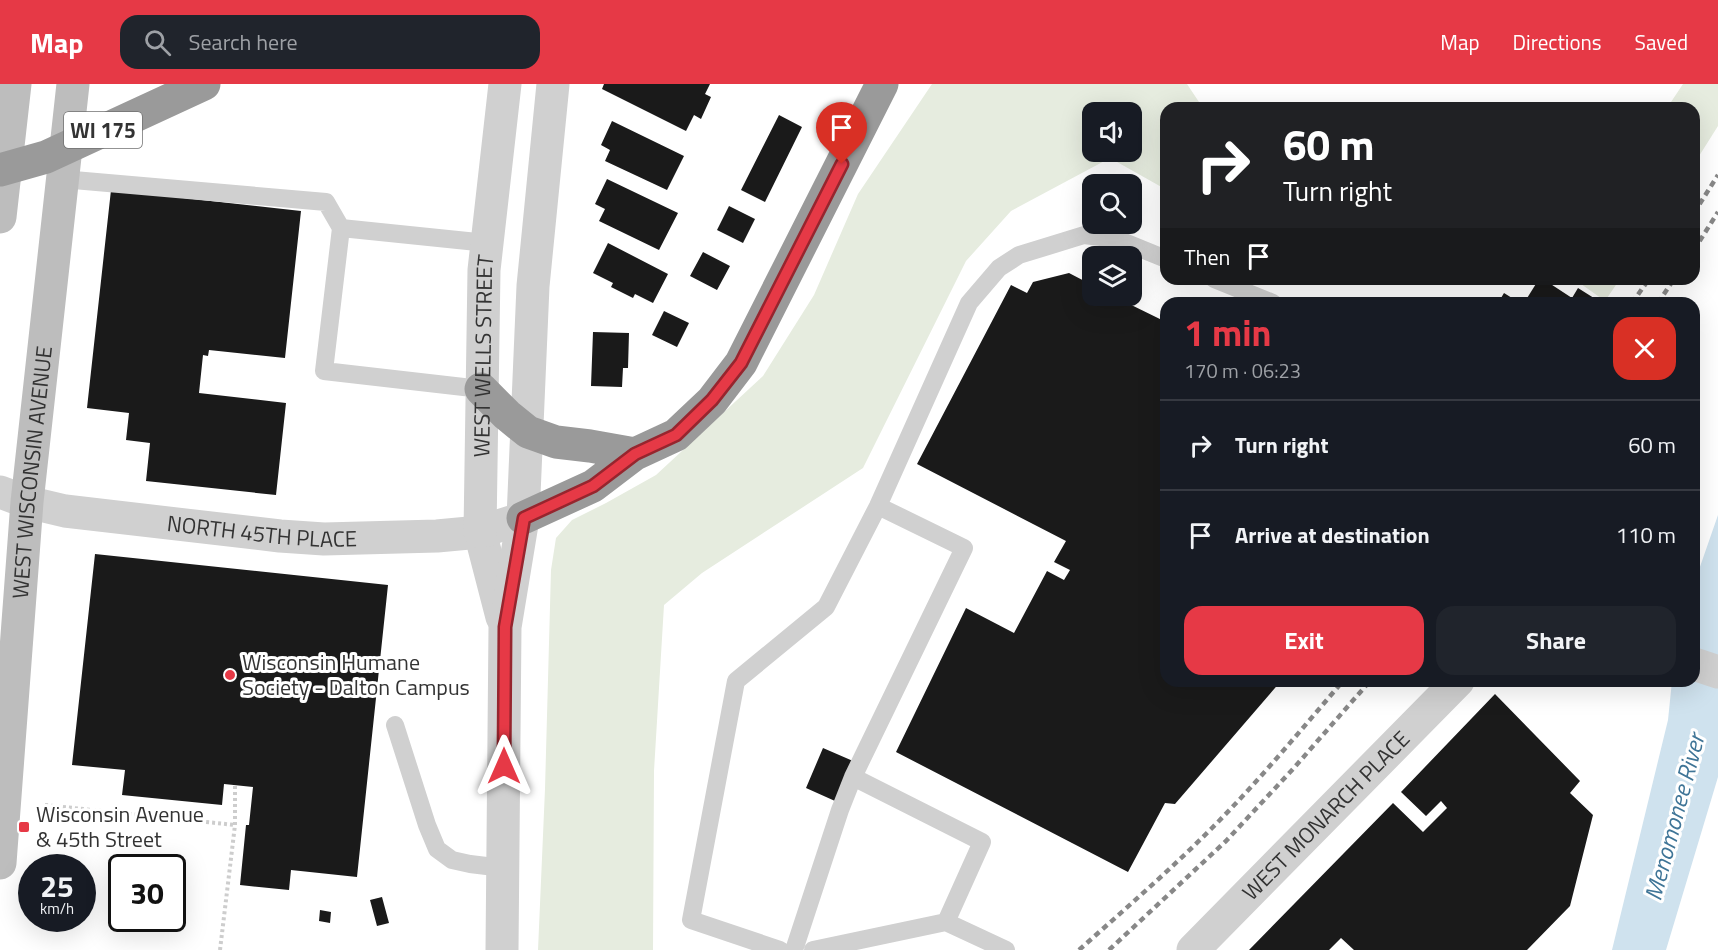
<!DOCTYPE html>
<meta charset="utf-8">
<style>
body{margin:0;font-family:"Titillium Web",sans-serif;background:#20242c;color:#f1f3f6;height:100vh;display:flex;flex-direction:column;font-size:22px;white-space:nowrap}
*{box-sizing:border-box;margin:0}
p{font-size:20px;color:#9ea1a6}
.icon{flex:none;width:33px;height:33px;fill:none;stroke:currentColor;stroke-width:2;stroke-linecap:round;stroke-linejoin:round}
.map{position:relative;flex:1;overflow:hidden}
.side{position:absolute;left:1160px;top:213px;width:540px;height:390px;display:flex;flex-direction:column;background:#171b24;border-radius:18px;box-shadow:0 6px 24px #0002}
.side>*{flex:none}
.top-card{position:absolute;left:1160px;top:18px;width:540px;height:183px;border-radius:18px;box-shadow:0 6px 24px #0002;background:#202124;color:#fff;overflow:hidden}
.fabs{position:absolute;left:1082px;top:18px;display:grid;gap:12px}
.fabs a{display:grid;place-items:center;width:60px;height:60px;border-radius:12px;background:#171b24;box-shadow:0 6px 24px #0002;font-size:30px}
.speed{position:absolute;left:18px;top:770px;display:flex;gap:12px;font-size:30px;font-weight:700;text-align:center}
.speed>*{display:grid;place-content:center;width:78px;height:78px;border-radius:50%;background:#171b24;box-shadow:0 6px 24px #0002;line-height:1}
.speed small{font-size:15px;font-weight:400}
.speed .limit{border:3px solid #111;border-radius:9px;background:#fff;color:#111}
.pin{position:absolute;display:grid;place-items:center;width:51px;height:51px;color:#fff;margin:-62px -26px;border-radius:50% 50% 50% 0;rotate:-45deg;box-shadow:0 0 6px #0007}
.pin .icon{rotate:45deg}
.me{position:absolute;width:66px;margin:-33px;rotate:0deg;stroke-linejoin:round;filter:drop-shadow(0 0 4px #0008)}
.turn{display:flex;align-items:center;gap:21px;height:126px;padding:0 24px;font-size:27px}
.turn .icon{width:78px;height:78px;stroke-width:2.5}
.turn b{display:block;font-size:42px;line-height:51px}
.then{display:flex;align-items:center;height:57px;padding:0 24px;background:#0003;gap:12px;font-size:22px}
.round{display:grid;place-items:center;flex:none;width:63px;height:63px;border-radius:18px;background:#20242c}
.overview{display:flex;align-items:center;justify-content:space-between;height:102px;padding:0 24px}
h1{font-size:36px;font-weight:700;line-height:45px;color:#e63946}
.primary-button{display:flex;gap:12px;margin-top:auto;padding:12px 24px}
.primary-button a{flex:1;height:69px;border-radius:18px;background:#e63946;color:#fff;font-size:24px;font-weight:700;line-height:69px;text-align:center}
.primary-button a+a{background:#20242c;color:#f1f3f6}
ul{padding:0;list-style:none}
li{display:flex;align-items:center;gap:18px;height:90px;padding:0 24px;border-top:2px solid #363941}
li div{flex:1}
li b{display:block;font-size:22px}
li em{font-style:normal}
header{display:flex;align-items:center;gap:36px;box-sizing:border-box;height:84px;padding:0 30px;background:#e63946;color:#fff}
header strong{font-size:28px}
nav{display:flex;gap:33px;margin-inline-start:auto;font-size:21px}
.search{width:420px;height:54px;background:#20242c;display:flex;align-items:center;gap:15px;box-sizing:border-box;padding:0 21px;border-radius:18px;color:#9ea1a6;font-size:22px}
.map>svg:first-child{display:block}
.green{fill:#e6ecdf;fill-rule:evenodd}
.water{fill:#cfe2ee}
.building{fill:#1a1a1a}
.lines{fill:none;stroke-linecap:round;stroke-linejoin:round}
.path{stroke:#cdcdcd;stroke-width:4;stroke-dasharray:3 3;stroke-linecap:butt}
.service{stroke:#d0d0d0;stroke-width:18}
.minor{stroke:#d0d0d0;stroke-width:33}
.tertiary{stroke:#d0d0d0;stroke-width:33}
.secondary{stroke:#bdbdbd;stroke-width:33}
.motorway{stroke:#9a9a9a;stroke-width:33}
.rail{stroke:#888;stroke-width:4.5;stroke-dasharray:6 4.5;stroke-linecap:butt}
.route-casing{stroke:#96252e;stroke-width:15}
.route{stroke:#e63946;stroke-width:10}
.poi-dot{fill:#e63946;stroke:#fff;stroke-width:2}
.labels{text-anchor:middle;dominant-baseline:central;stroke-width:6;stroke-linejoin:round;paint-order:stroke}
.shield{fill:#fff;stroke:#707070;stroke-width:1.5}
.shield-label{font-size:21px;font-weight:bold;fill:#333}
.street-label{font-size:22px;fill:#333;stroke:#fff}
.poi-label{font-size:22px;fill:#333;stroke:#fff;text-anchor:start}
.water-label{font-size:24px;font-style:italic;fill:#3f7597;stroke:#fff}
</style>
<header>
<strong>Map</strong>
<div class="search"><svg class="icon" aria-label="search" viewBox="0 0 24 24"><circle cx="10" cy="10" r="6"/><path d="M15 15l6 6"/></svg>Search here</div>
<nav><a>Map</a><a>Directions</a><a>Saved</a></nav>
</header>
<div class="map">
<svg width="1718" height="866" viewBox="0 0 1718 866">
<rect width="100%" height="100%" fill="#fff"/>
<path class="green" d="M932 0H1187L1203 24H1166L1165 105 1110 74 1011 127 966 177 863 384 702 489 664 521 654 687 653 866H538L545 705 551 486 556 454 572 436 606 419 656 391 763 292 814 211 858 110ZM1092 28H1131V68H1092Z
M1683 0H1718V42L1694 80V24H1667Z
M1574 195H1620L1605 217Z"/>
<path class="water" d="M1718 431V693L1666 866H1612L1668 636 1672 597H1694V500Z"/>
<path class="building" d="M604 0H710L705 10 711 13 701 35 694 31 686 47 602 5Z
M779 31 802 43 765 118 741 106Z
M612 37 684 72 667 106 605 77 610 66 601 61Z
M607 95 678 129 659 166 599 137 605 125 595 120Z
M111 106 301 127 285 274 209 266 208 272 203 271 199 309 286 319 276 411 146 397 150 359 126 356 129 329 87 324Z
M729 122 755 135 743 159 717 146Z
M608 159 668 190 653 219 635 210 633 214 611 203 613 199 593 189Z
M703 168 730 182 717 206 690 192Z
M1069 189 1092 201V212H1113L1166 238V597H1281L1175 720 1165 719 1128 788 896 668 966 524 1014 549 1047 487 1064 496 1070 486 1054 478 1066 457 917 380 1011 201 1027 209 1033 198Z
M1539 195H1543L1572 214 1578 204 1597 216 1595 219H1524Z
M1504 209 1520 219H1498Z
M664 227 689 239 677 263 652 251Z
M593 248 629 249 628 284H623L622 303 591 302Z
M95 470 388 501 357 793 291 786 289 806 240 801 246 741H249L253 703 224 700 222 721 122 711 125 686 72 681Z
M1495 610 1580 697 1570 709 1593 731 1570 822 1527 866H1354L1341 854 1329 866H1249L1393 719 1423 748 1447 724 1441 717 1426 732 1401 708Z
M823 664 853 677 835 717 806 704Z
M382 813 389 839 377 842 370 816Z
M320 826 331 828 330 839 319 837Z"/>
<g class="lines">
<path class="path" d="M45 721 235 741
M220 866 235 741V701"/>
<path class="service" d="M62 95 326 118 341 144
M1214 195 1273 219
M481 305 324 287 341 144 487 159
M395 641 427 741 437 765 452 776 470 780 503 784
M946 838 1006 866
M780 866 691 836 736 597 826 523 878 422 969 219 999 184 1019 171 1084 151 1117 155 1166 175
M794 866 840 726 853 693 964 464 878 422
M813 866 946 838 982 758 853 693"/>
<g class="minor">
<path d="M480 448 502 533"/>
<path d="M1694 580 1718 588"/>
<path d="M502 866 505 543 523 434"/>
<path id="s1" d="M1193 866 1458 597"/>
</g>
<g class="tertiary">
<path id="s2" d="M0 408 27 418 65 427 280 452 324 455 437 452 480 448 523 434 533 202 553 0"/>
<path id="s3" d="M480 448 484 186 505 0"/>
</g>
<g class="secondary">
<path d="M0 133 15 0"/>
<path id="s4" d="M0 779 27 418 73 0"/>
</g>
<path class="motorway" d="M0 86 46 73 204 0
M481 305 507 331 528 348 556 358 590 362 635 370
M523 434 593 402 635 370 676 351 712 317 741 279 882 0"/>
<path class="rail" d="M1694 129 1718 91
M1694 166 1718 128
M1632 219 1649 195
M1658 219 1674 195
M1079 866C1124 826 1169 787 1211 745 1258 698 1300 647 1343 597
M1109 866 1226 757 1293 685 1370 597"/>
</g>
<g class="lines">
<defs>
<path id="route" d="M504 682 505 543 524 434 593 402 635 370 676 351 712 316 741 279 842 80"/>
</defs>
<use href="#route" class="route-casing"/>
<use href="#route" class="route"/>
</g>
<g class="poi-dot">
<circle cx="230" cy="591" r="6"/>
<rect x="18" y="737" width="12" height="12" rx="3"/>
</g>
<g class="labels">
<rect class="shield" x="64" y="28" width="78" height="36" rx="4.5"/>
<g class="shield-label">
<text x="103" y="46">WI 175</text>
</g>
<g class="street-label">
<text stroke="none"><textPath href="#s3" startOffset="176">WEST WELLS STREET</textPath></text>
<text stroke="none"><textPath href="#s4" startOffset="392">WEST WISCONSIN AVENUE</textPath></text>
<text stroke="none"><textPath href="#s2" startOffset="266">NORTH 45TH PLACE</textPath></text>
<text stroke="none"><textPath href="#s1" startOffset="189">WEST MONARCH PLACE</textPath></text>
</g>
<g class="poi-label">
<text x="242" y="578">Wisconsin Humane<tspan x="242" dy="25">Society - Dalton Campus</tspan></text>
<text x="36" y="730">Wisconsin Avenue<tspan x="36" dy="25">&amp; 45th Street</tspan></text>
</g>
<g class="water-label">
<text transform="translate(1674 733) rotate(-75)">Menomonee River</text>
</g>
</g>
</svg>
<div class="fabs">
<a><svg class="icon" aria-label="sound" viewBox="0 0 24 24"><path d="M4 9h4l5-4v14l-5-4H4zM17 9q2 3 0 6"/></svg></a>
<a><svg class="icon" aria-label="search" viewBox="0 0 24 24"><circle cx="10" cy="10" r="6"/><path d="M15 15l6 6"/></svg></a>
<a><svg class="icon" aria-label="layers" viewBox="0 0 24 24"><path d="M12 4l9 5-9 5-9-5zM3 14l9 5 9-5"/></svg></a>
</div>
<div class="speed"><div>25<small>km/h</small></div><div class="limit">30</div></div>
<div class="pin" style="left:842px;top:80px;background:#d93025"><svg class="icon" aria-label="arrive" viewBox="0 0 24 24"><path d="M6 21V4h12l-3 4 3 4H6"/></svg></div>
<svg class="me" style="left:504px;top:682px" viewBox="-20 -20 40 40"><path d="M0-17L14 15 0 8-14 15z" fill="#e63946" stroke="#fff" stroke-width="4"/></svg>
<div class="top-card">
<div class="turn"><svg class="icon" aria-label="right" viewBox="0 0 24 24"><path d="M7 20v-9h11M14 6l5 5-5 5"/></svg><div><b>60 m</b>Turn right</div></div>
<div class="then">Then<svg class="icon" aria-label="arrive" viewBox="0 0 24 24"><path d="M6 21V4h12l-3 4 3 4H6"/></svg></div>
</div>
<section class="side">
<div class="overview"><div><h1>1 min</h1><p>170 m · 06:23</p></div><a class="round" style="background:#d93025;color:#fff"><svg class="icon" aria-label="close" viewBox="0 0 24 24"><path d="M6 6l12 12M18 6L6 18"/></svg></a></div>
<ul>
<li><svg class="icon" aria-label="right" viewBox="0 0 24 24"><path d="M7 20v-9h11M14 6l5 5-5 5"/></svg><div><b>Turn right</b></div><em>60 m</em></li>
<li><svg class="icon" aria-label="arrive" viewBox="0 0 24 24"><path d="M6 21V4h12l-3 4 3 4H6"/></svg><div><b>Arrive at destination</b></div><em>110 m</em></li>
</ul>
<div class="primary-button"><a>Exit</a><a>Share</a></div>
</section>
</div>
